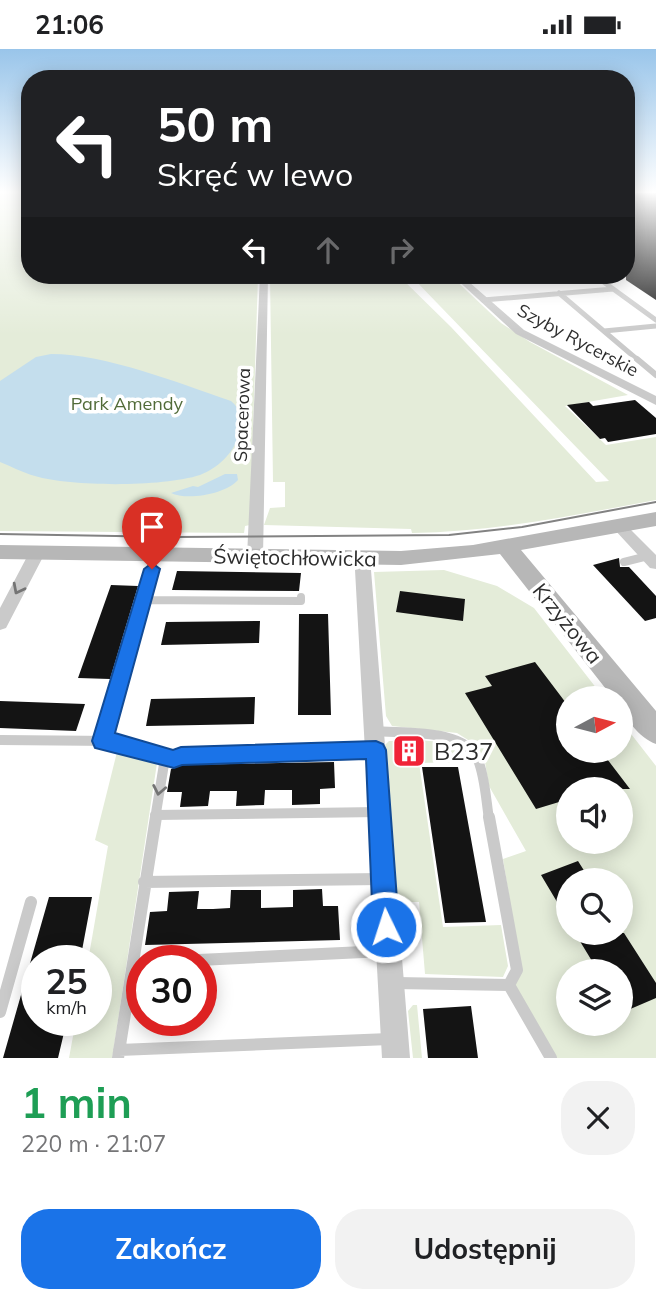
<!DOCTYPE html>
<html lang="pl">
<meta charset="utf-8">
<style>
body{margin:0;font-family:Mulish,sans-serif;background:#f2f2f2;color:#202124;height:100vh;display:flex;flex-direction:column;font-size:26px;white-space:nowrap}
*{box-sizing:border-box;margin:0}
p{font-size:23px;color:#757577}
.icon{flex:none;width:38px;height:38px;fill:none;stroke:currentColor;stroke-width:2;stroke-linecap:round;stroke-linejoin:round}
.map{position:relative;height:1009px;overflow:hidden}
.panel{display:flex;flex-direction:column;background:#fff;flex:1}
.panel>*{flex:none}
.top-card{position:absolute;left:21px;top:21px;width:614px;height:214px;border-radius:28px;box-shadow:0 4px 18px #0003;background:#202124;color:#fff;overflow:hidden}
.needle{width:46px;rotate:83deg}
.controls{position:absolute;left:556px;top:637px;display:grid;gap:14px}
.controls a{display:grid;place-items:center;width:77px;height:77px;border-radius:50%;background:#fff;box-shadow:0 4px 18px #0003;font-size:35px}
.speed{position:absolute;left:21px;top:896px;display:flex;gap:14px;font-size:35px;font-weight:700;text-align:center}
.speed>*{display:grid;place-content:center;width:91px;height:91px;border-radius:50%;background:#fff;box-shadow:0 4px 18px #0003;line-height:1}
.speed small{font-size:18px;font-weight:400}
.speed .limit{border:10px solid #d22;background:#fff;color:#111}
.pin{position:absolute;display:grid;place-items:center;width:60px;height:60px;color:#fff;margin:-72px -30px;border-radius:50% 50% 50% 0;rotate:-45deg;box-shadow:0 0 7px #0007}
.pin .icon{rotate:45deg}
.me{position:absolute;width:77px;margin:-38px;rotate:356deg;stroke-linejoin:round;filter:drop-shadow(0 0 5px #0008)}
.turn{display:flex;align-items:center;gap:24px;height:147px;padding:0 21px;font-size:32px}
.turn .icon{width:91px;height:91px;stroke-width:2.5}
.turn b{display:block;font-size:49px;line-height:60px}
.lanes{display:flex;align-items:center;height:66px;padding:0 21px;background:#0003;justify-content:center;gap:35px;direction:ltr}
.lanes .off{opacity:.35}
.round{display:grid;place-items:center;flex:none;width:74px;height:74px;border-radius:28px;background:#f2f2f2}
.summary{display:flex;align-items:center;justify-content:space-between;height:119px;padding:0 21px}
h1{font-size:42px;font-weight:700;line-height:52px;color:#1e9e55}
.primary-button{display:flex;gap:14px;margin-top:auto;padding:14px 21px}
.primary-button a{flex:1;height:80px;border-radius:28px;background:#1a73e8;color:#fff;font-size:28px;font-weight:700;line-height:80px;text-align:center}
.primary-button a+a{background:#f2f2f2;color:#202124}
.status{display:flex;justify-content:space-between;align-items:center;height:49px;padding:0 35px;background:#fff;direction:ltr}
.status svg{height:19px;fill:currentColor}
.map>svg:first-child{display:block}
.green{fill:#e4ecd9;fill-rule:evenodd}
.water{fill:#c4deed}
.building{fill:#141414}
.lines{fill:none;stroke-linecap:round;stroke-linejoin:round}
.lane-far4{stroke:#cacaca;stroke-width:5}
.lane-far3{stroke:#cacaca;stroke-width:6}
.lane-far2{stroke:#cacaca;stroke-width:8}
.lane-far1{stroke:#cacaca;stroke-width:10}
.lane{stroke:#cacaca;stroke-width:12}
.street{fill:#cacaca;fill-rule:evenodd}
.secondary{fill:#b7b7b7;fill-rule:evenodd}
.tram{stroke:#828282;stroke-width:2}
.oneway{stroke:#747474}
.route{fill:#1a73e8;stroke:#114b97;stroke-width:2}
.labels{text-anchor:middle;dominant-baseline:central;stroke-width:7;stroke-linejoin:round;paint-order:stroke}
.far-street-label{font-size:18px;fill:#2d2d2d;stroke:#fff}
.far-park-label{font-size:18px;fill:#516b38;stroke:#fff}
.street-label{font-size:21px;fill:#2d2d2d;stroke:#fff}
.near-poi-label{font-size:24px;fill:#2d2d2d;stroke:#fff;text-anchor:start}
</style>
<div class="status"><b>21:06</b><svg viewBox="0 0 49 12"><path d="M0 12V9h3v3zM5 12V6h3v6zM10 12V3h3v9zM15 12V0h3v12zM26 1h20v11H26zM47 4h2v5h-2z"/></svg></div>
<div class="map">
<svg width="656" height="1009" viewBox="0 0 656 1009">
<rect width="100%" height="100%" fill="#fff"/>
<path class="green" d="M0 144H30V226H258L250 476 245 477 244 484 0 482Z
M270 226H398L451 278 596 433 609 432 410 226H450L501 274 530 293 628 346 565 357 606 396 656 388V451C575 466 495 483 412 484L411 480 264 476 270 459 285 458V433H273Z
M444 521 497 537 534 559 604 649H569V702H621V672L656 717V1009H556L515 936 521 922 503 810 526 802 489 737 485 713 476 696 457 684 392 677 386 667 374 523ZM569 740H621V793H569ZM569 831H621V884H569ZM569 922H621V975H569Z
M389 692C417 693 449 684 463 713L419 714 443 878 501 876 508 917 503 928 425 925 419 853H396L384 697Z
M118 699 157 714 113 1004 112 1009H69L76 971H96V912H88L108 797 95 791Z
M413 956H417L422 1009H413L408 962Z"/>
<path class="water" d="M51 305C106 305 178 334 231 352 242 361 243 372 239 385 234 404 218 419 200 426 163 438 72 438 35 427 23 424 11 417 0 413V332L36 308Z
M225 425H237L238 431C226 445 187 452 171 444L193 437 198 438Z"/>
<path class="building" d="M626 144H656V251L626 231Z
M635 351 656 369V385L608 393 605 389 600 390 567 356 589 353 593 357Z
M619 509 620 518H629L656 547V569L645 572 593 516Z
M177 522 301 524 299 542 172 541Z
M111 536 138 537 110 630 78 629Z
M400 542 465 550 463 572 396 563Z
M299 565H328L331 666H298Z
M260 572 259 594 161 596 166 573Z
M535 613 569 658V702H601L630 740H569V750L536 760 465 644 492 637 485 627Z
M255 648 254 675 146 677 151 650Z
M0 652 85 655 76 682 0 679Z
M334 713 335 739 320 740V755L292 756V741H265L264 756 236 757 237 742H210L208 757 180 758 182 743H167L171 720 180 716Z
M422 718H458L486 873 445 874Z
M578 812 590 831H569V873L541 826Z
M322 840 323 857H338L340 891 145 896 150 863 167 862 169 843 199 842 197 860H213L230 859 231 841H261V859L293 858V841Z
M49 848H92L80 912H37V971H67L58 1009H3Z
M575 884H624L656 934V949L621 964V922H598Z
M471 957 478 1009H428L423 960Z"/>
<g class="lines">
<path class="lane-far4" d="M594 226 656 271
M559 244 639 312
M483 251 613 240
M604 282 656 277"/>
<path class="lane-far3" d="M637 310 656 326"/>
<path class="lane-far2" d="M624 513 648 507
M143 551 301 552V548
M135 580 152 520"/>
<path class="lane-far1" d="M374 682C404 685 465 679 478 711 485 728 486 751 489 770
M0 691 113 692 174 710
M102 693 135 578
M155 766 379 763
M155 770 164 715 181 707 373 701"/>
<path class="lane" d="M489 768 517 921 509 936
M144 833 382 830
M178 912 384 902
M396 934 509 936 551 1009
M0 963 31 853
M119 1001 389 990
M118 1009 156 768"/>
<path class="street" d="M260 226H268L263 508 255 513 247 508Z
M452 226H461L524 281 656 347V356L516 285Z
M619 472 624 474 656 506V520L650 519 614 480 611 477 614 474Z
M37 499 45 504 6 579 0 581V559L29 504Z
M363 516 371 521 410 1009H382L355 521Z"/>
<path class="secondary" d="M656 463V477L521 501 656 662V695C639 689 621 667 621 649H613L500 505 401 516 0 510V496L401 502 473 496Z"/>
<path class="tram" d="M0 485 173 488 449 486 522 478 656 453"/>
</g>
<defs><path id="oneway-chevron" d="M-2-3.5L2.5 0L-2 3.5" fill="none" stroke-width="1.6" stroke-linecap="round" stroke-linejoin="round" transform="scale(1.75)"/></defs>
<g class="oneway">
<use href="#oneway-chevron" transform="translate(18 540) rotate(117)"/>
<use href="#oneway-chevron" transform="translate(159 741) rotate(101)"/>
</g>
<linearGradient id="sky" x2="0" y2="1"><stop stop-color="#99c5ea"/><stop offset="0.5" stop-color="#fff"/><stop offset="1" stop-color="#fff" stop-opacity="0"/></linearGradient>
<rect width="656" height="286" fill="url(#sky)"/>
<path class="route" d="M152 514 160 520 115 684 173 701 181 698 376 692 383 695 386 701 399 878 395 887 386 891 377 887 373 878 366 710 182 716 174 719 95 699 92 692 144 520Z"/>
<defs>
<symbol id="building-square" viewBox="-11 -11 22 22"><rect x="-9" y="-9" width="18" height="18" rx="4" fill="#f02337" stroke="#fff"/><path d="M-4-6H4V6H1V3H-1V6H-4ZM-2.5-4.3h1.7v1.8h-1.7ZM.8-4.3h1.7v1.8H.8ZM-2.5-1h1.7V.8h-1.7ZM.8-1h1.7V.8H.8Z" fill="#fff"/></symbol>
</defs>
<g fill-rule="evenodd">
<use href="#building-square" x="390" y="683" width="38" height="38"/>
</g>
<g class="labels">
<g class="far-street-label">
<text transform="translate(578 291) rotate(28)">Szyby Rycerskie</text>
<text transform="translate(242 366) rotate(-88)">Spacerowa</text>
</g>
<g class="far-park-label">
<text x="127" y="354">Park Amendy</text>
</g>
<g class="street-label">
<text transform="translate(295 508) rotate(1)">Świętochłowicka</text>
<text transform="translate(568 574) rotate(51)">Krzyżowa</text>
</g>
<g class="near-poi-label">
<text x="434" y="702">B237</text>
</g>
</g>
</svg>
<div class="controls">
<a><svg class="needle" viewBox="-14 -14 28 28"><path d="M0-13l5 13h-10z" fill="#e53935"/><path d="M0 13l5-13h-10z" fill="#757577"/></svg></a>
<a><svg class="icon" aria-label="sound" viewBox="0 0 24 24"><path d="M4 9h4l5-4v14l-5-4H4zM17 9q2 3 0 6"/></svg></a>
<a><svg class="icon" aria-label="search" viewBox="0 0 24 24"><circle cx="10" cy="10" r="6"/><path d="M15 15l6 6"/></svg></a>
<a><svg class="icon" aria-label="layers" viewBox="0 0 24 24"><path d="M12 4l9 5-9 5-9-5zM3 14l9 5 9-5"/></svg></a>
</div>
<div class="speed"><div>25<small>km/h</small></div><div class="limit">30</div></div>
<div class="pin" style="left:152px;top:520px;background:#d93025"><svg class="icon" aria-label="arrive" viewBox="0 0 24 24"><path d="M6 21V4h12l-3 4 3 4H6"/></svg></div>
<svg class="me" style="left:386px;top:878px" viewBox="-20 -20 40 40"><circle r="17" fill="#1a73e8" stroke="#fff" stroke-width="3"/><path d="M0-11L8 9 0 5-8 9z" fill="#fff"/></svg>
<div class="top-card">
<div class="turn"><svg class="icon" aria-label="left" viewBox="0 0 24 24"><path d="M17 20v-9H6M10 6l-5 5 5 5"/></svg><div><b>50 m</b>Skręć w lewo</div></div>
<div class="lanes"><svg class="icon" aria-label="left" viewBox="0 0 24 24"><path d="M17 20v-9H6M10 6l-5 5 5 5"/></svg><svg class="icon off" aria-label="ahead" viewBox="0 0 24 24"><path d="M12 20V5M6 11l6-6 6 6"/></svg><svg class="icon off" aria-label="right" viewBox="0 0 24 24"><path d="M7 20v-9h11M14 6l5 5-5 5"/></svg></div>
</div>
</div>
<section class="panel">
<div class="summary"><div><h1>1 min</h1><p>220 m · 21:07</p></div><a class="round"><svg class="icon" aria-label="close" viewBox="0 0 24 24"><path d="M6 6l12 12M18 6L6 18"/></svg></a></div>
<div class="primary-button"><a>Zakończ</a><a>Udostępnij</a></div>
</section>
